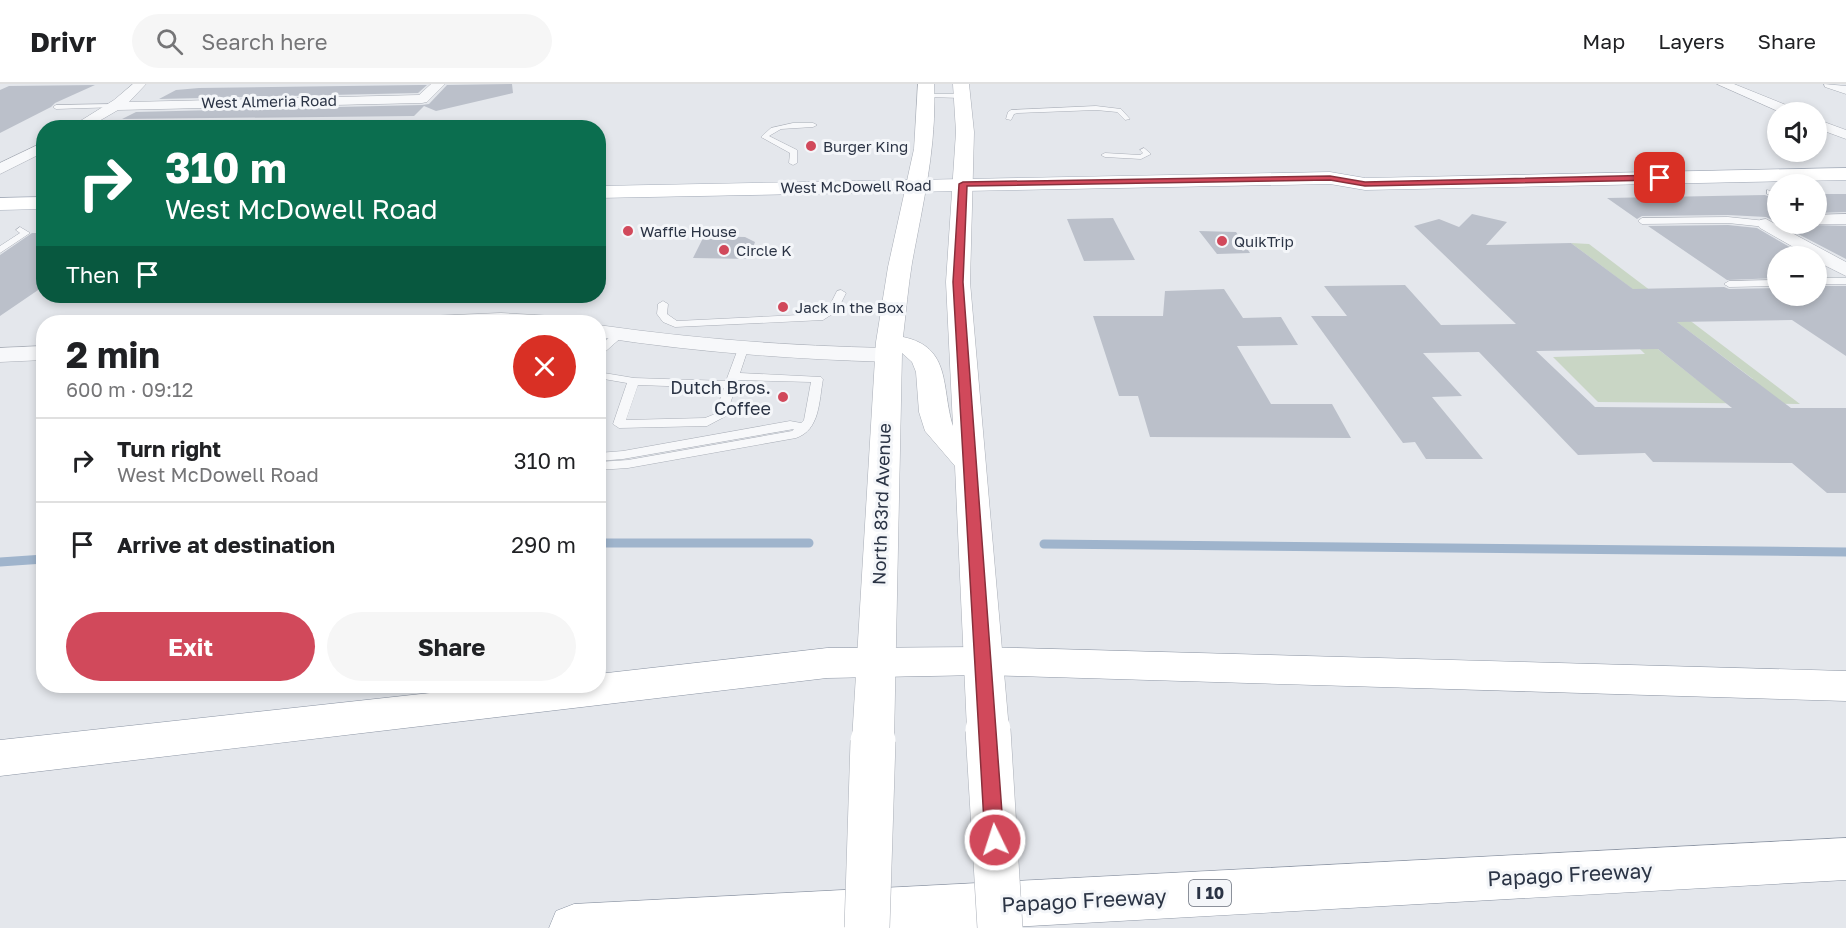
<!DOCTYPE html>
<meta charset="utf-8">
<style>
body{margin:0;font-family:"Golos Text",sans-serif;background:#f6f6f6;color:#202124;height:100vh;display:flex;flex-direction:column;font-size:22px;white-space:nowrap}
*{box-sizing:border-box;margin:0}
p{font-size:20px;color:#757577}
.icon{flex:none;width:33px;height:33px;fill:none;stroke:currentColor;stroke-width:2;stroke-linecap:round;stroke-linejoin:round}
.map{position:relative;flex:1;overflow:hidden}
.sheet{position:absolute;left:36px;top:231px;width:570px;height:378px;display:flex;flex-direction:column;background:#fff;border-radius:24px;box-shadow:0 3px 9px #0003}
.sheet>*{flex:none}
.guide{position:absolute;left:36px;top:36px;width:570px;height:183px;border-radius:24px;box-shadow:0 3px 9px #0003;background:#0b6e4f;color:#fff;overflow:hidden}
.tools{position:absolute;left:1767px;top:18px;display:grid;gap:12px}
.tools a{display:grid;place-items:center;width:60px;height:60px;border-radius:50%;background:#fff;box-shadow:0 3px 9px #0003;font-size:30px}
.pin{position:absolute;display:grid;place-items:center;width:51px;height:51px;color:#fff;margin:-26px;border-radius:12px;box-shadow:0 3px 9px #0006}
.me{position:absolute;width:66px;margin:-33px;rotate:356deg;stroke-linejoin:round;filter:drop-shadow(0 0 4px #0008)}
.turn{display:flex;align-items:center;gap:21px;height:126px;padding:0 30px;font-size:27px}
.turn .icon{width:78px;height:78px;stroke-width:2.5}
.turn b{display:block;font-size:42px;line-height:51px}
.then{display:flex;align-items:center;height:57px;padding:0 30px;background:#0003;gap:12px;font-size:22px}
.round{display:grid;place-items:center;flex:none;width:63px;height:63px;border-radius:32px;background:#f6f6f6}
.headline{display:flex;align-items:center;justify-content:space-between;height:102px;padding:0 30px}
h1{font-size:36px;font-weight:700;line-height:45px}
.primary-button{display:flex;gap:12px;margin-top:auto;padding:12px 30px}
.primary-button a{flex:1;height:69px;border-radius:36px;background:#d1495b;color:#fff;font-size:24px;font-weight:700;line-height:69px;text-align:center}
.primary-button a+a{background:#f6f6f6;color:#202124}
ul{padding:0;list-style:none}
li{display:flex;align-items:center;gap:18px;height:84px;padding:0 30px;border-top:2px solid #e0e0e0}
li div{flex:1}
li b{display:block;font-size:22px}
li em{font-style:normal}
header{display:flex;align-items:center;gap:36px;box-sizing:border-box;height:84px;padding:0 30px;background:#fff;border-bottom:2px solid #e0e0e0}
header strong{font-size:28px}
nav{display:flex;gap:33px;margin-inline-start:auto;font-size:21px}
.search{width:420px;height:54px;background:#f6f6f6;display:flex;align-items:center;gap:15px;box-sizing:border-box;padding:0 21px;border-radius:33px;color:#757577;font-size:22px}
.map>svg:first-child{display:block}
.green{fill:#c9d6c5}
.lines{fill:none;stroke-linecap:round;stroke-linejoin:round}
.stream{stroke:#9fb4cc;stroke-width:9}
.building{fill:#bbc0ca;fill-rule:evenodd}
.service-casing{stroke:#a9aeb7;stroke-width:1}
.minor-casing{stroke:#a9aeb7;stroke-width:1}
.secondary-casing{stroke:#a9aeb7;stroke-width:1}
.primary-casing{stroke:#a3abb8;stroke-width:1}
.motorway-casing{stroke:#8b94a3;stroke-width:1}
.service{fill:#f7f8fa;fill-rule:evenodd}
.minor{fill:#f7f8fa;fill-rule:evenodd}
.secondary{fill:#fff;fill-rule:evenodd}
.primary{fill:#fff;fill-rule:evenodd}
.motorway{fill:#fff;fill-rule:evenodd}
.secondary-bridge-casing{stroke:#a9aeb7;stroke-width:46;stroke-linecap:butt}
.secondary-bridge{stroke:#fff;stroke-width:45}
.route{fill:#d1495b;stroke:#882f3b;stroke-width:1.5}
.poi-dot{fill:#d1495b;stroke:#f4f6f9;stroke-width:2}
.labels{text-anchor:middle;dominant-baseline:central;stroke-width:6;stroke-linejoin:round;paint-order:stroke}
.far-street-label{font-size:15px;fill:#2b3445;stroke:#f4f6f9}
.far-poi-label{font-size:15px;fill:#2b3445;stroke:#f4f6f9;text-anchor:start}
.shield{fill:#f4f6f9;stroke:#676e7b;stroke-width:1.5}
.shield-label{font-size:16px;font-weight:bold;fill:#2b3445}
.poi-label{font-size:18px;fill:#2b3445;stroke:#f4f6f9;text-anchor:end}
.street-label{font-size:18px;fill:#2b3445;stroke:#f4f6f9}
.near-street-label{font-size:21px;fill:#2b3445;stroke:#f4f6f9}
</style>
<header>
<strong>Drivr</strong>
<div class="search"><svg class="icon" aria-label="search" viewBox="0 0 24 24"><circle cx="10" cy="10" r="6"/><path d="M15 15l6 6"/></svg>Search here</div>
<nav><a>Map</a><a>Layers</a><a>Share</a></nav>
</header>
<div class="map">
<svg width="1846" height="844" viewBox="0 0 1846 844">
<rect width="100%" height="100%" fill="#e4e7ec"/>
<path class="green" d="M1571 159 1589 160 1800 320 1598 318 1553 273 1645 270 1564 191 1696 295H1753Z"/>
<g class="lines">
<path class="stream" d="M598 459H809
M1044 460 1846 468
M0 478 44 475"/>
</g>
<path class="building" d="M512 0 513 9 436 27 424 22 414 32 122 35 136 28 422 21 429 20 447 1Z
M95 1 55 19 51 23 0 49V6L9 2Z
M419 1H427L418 9 159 15 176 6 199 4Z
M1816 110H1846V128L1816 129Z
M1765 111 1778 116V139L1766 133 1728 131 1642 132 1637 135 1607 114Z
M1472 130 1507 138 1486 161 1571 159 1633 205 1724 203 1729 205 1778 204V212H1816V202H1846V272L1792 236 1677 238 1791 324H1846V409H1827L1792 379 1653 378 1645 369 1578 371 1479 268 1423 269 1462 312 1432 313 1483 375H1426L1415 358 1403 359 1311 232H1347L1324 202 1405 201 1441 241 1516 240 1414 142 1439 135 1459 143ZM1658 265 1732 324 1595 323 1536 267Z
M1113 134 1135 176 1084 177 1067 135Z
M1779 140 1846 142V175Z
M1728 141 1757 144 1805 172H1778V194L1727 196 1648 142Z
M1199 147 1236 148 1250 169 1217 170Z
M32 149H44V202L0 232V171Z
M704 152 745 153 755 158 749 175 693 174Z
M1224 205 1243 234 1281 233 1298 261 1237 262 1271 320H1332L1351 354 1150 353 1138 312H1119L1093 232H1163L1165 207Z"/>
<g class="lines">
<defs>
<path id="service" d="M927 10H963L966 12 963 14 925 13Z
M116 20 118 23 56 25 53 23 56 21Z
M1096 22 1121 25 1130 35 1125 36 1117 28 1096 26 1018 29 1014 30 1011 36 1006 35 1008 28 1011 26Z
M793 39H813L817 41 813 43 781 45 769 52 797 66V79L793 81 789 79 790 69 761 53 771 44Z
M1144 64 1151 70 1141 75 1105 73 1101 71 1105 69 1140 71 1143 69 1140 66Z
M1767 106 1778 109V114L1767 110Z
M1728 133 1766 137 1770 140 1766 143 1728 139 1642 140 1638 137 1642 134Z
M20 143 30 149 0 169V162L20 149 16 146Z
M1816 194H1846V200H1816Z
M1778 196V202L1729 203 1724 200 1729 197Z
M841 206 846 209 837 227 823 236 675 243 663 238 657 230 658 220 663 217 668 220 667 230 677 237 820 230 829 223 837 207Z
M447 212H543L544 213 539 216 452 215Z
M619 247 624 250 623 252 598 274V264L615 248Z
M744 259 749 262 740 289 821 293 823 295C819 317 820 346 796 354L628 384 598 386V378L628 376 792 347 794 345 623 375 598 377V369L623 367 790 337 801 339 804 336 811 298 738 296 726 332 707 342 619 344 613 340 627 299 598 294V288L634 294 726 297 739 262ZM638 301 724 304 715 330 705 334 626 336Z"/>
<path id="minor" d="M133 0H146L129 18 419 11 431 0H445L427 18 422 19 118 26 87 44H69L114 16Z
M1717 0H1734L1796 25 1798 28H1780Z
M1824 0 1846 2V10L1825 3Z
M1816 35 1846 46V55L1816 44Z
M44 58V68L0 90V79Z
M1846 130V140H1810H1816V131Z
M1766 135 1846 178V192L1816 177V172H1809L1760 144 1757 140 1760 136Z
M501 229 553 232 560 234 563 238H421L424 234 431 232Z
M598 241C695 255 791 262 888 264L896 266 899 271 896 276 888 278C791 275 694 268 598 253Z
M44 262V276L0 278V264Z"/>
<path id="secondary" d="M918 0H934C937 62 923 119 912 179 908 203 906 228 903 253 952 263 941 304 953 342L946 198 956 48 953 0H969L974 48 970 198 1009 646 1003 658 988 663 973 658 967 646 955 382 925 347 919 328 916 288 912 278 902 269 894 657 888 669 873 674 858 669 852 657 876 258 888 183 914 65Z"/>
<path id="primary" d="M1846 84V96L1365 106 1330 100 598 114V102L1330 88 1365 94Z
M44 113V125L0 126V114Z"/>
<path id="motorway" d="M983 563 1846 587V617L983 591 827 594 0 692V656L494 602H598V590L827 564Z
M1846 754V796L995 844H549L556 827 574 820Z"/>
</defs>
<use href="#service" class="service-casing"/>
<use href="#minor" class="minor-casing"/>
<use href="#secondary" class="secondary-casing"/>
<use href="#primary" class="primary-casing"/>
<use href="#motorway" class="motorway-casing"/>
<use href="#service" class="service"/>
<use href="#minor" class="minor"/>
<use href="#secondary" class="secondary"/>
<use href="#primary" class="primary"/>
<use href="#motorway" class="motorway"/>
<defs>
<path id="secondary-bridge" d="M988 646 1000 844
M867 844 873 657"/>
</defs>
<use href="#secondary-bridge" class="secondary-bridge-casing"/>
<use href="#secondary-bridge" class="secondary-bridge"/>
</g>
<path class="route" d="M1330 92 1365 98 1660 91 1664 94 1660 96 1365 102 1330 96 967 102 963 198 1004 756 1001 762 995 765 988 762 985 756 953 198 959 100 963 98Z"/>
<g class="poi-dot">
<circle cx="811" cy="62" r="6"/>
<circle cx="628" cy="147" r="6"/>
<circle cx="1222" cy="157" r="6"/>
<circle cx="724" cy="166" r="6"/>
<circle cx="783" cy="223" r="6"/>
<circle cx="783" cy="313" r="6"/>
</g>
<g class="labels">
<g class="far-street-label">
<text transform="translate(269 17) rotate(-1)">West Almeria Road</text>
<text transform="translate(856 102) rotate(-1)">West McDowell Road</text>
</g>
<g class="far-poi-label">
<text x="823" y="62">Burger King</text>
<text x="640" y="147">Waffle House</text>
<text x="1234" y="157">QuikTrip</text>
<text x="736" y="166">Circle K</text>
<text x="795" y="223">Jack in the Box</text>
</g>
<rect class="shield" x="1189" y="796" width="42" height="26" rx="4.5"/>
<g class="shield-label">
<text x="1210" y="809">I 10</text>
</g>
<g class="poi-label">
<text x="771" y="303">Dutch Bros.<tspan x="771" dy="21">Coffee</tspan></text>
</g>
<g class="street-label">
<text transform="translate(881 420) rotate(-88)">North 83rd Avenue</text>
</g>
<g class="near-street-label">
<text transform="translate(1570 790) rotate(-3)">Papago Freeway</text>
<text transform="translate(1084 816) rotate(-3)">Papago Freeway</text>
</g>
</g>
</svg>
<div class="tools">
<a><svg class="icon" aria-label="sound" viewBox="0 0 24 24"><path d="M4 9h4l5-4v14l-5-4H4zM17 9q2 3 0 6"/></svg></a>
<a>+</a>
<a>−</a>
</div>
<div class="pin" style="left:1660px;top:94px;background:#d93025"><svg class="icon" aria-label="arrive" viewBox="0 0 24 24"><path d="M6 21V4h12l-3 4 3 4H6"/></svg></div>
<svg class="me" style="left:995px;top:756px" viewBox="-20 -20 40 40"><circle r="17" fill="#d1495b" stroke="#fff" stroke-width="3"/><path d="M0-11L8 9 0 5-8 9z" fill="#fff"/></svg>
<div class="guide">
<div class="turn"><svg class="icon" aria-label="right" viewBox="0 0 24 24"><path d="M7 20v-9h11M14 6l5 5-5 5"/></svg><div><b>310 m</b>West McDowell Road</div></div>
<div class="then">Then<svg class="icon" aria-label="arrive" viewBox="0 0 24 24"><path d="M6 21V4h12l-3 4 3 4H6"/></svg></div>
</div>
<section class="sheet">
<div class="headline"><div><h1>2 min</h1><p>600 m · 09:12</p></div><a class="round" style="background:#d93025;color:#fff"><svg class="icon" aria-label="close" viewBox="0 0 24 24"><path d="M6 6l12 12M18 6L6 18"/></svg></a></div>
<ul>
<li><svg class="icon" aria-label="right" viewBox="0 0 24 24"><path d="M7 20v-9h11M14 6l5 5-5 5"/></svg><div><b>Turn right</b><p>West McDowell Road</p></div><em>310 m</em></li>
<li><svg class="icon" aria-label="arrive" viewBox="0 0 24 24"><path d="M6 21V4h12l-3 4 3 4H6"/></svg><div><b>Arrive at destination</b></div><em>290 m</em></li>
</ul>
<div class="primary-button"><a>Exit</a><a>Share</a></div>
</section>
</div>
